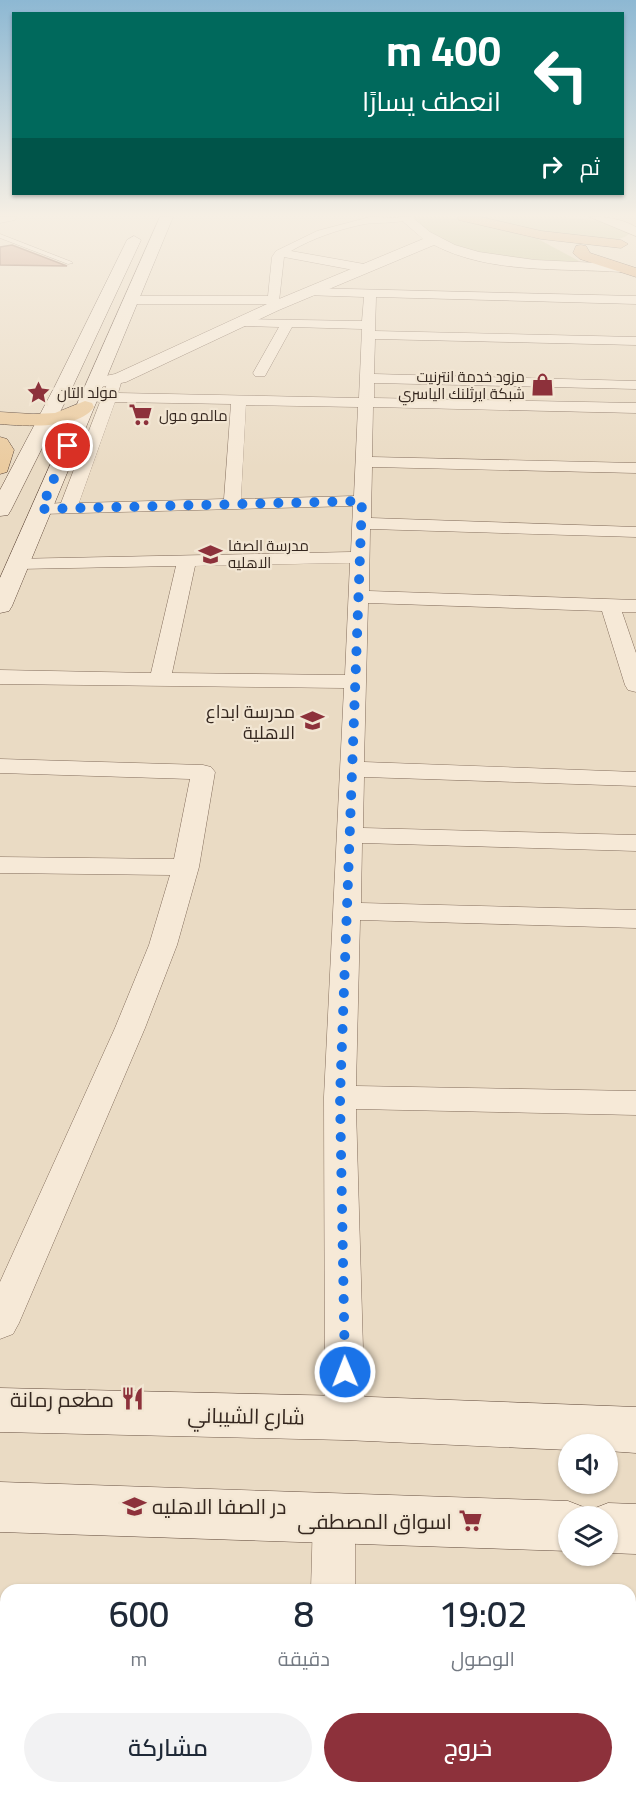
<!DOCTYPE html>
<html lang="ar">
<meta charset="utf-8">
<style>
body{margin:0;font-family:Georgia,Cairo,serif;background:#f2f2f3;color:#1f2937;direction:rtl;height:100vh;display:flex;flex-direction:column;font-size:22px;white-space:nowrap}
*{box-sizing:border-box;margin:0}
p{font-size:20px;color:#747a83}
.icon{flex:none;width:33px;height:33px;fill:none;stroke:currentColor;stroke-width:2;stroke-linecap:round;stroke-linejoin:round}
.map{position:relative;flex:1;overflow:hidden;direction:ltr}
.sheet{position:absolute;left:0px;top:1584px;width:636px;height:210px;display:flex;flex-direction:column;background:#fff;border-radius:18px 18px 0 0;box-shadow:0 2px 4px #0004;direction:rtl}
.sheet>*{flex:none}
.top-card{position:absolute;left:12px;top:12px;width:612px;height:183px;border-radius:0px;box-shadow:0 2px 4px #0004;direction:rtl;background:#00695c;color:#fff;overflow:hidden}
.buttons{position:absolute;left:558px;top:1434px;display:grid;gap:12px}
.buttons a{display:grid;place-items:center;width:60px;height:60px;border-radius:50%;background:#fff;box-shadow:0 2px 4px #0004;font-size:30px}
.pin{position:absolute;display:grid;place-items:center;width:51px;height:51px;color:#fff;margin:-26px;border:3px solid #fff;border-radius:50%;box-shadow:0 2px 6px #0007}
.me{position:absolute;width:66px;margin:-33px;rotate:359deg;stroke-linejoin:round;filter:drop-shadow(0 0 4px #0008)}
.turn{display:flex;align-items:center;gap:21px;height:126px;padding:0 24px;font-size:27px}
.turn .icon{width:78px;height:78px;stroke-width:2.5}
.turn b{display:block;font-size:42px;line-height:51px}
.then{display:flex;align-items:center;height:57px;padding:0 24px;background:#0003;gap:12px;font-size:22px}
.eta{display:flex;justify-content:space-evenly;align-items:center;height:102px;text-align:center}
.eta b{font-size:36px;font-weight:600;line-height:42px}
.primary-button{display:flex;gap:12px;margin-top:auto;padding:12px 24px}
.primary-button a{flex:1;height:69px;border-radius:36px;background:#8d313b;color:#fff;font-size:24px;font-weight:600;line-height:69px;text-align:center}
.primary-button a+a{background:#f2f2f3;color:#1f2937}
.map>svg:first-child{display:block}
.green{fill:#c7c799}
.building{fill:#c5947d;stroke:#815644;stroke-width:1.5}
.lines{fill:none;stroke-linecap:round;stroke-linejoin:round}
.service-casing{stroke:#836d5c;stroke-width:1}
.minor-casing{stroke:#836d5c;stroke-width:1}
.tertiary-casing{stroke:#836d5c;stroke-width:1}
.secondary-casing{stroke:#654e3f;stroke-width:1}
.primary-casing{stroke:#523c30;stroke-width:1}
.trunk-casing{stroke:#523c30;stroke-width:1}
.service{fill:#f6e9d7;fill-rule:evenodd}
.minor{fill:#f6e9d7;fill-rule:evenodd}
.tertiary{fill:#f6e9d7;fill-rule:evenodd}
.secondary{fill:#f6e9d7;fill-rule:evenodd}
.primary{fill:#ebcb9f;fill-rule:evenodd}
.trunk{fill:#dfae7e;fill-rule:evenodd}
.route{stroke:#1a73e8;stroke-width:10;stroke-dasharray:0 18}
.labels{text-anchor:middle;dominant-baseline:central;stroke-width:4.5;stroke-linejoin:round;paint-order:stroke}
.far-poi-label{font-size:15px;fill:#35271f;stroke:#f2e6d3;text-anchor:start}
.poi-label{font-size:18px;fill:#35271f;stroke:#f2e6d3;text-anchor:end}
.near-poi-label{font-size:21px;fill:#35271f;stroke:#f2e6d3;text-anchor:end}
.near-street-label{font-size:21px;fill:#35271f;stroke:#f2e6d3}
</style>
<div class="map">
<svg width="636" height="1794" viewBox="0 0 636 1794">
<rect width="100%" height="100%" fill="#eadbc4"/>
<path class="green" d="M413 217H450L538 239 579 261C567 263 554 261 542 260 496 258 446 253 413 217Z
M474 217C506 217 609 211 629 234 608 253 503 224 474 217Z"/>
<path class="building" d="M12 245 67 266 0 265V247Z"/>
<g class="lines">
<defs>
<path id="service" d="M0 234 72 262 73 263 68 264 0 238Z"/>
<path id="minor" d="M370 217 410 218C403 224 376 222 365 224 340 229 313 238 291 251L364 264 370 268 364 272 284 257 278 310H268L267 304H132L126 300 132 296H268L272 257 276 251 317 231Z
M308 288 636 296V304L376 297 375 331 636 337V345L375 339 374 374 636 381V389L374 383V398L636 403V413L373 407 372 457 636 463V473L372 467 371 518 636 527V537L370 529 369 591 636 600V612H622L636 653V692L628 690 625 685 602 611 368 603 364 762 636 772V786L364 777 363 828 636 835V851L362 843 361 903 636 910V928L360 920 356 1086 636 1091V1115L356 1109 365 1418 359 1431 345 1436 331 1431 325 1418 324 1097 344 688 0 684V670L151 673 176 566 18 569 11 567 9 563 11 559 351 552 353 506 41 514 35 513 32 509 35 505 61 503 100 402 85 400 83 397 90 393H103L109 380 114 379 121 383 118 393 359 398 362 329 292 327 265 376H255L253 373 279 327 243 326 238 325 236 322 238 319 362 321 364 297 304 295 302 292ZM115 402 231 404 224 499 79 503ZM246 405 358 407 354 496 241 499ZM350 563 345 675 172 673 195 566Z
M0 759 203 765 211 767 215 772 199 867 177 945 145 1028 19 1323 13 1334 0 1339V1282L115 1028 149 945 170 875 0 873V857L174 859 190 779 0 773Z
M334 1497 349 1503 355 1518V1590H311L313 1518 319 1503Z
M306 1788H354V1794H306Z"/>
<path id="tertiary" d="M0 217H16L15 220 0 223Z
M398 217H412L430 232 455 245 479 252 535 260 621 264 628 268 621 272C559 268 490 274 434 245L279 310 126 382 96 388 90 387 87 383 90 379 115 374 267 304 423 239Z
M590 217C607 217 620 218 636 227V236Z"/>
<path id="secondary" d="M160 217H173L12 606 9 611 0 613V578Z
M134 236 141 240 73 386 11 510 8 515 0 516V490L55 386 127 240Z
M0 1388 345 1396 636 1407V1453L608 1451V1444H568V1450L345 1440 0 1432Z
M0 1482 568 1501 586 1508 588 1513 590 1510 608 1503 636 1504V1554L608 1553V1516H568V1551L0 1532Z"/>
<path id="primary" d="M85 401 92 403 94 407C79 430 24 426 0 424V412L33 414 55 413Z
M0 437 7 439 14 450 7 472 0 474Z"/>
<path id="trunk" d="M458 217H481L541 231 621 240 628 244 621 248 541 239 459 220Z
M581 245 586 246 590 253 636 268V277L580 259 573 253 576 246Z"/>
</defs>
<use href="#service" class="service-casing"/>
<use href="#minor" class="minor-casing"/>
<use href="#tertiary" class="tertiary-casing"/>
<use href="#secondary" class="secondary-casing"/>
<use href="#primary" class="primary-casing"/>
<use href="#trunk" class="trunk-casing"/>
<use href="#service" class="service"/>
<use href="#minor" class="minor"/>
<use href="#tertiary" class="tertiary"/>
<use href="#secondary" class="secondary"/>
<use href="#primary" class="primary"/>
<use href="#trunk" class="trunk"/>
</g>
<linearGradient id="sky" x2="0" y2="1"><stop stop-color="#8db8d3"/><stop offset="0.46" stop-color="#f6efe4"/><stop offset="1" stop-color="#f6efe4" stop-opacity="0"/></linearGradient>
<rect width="636" height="468" fill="url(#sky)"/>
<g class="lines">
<path class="route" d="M68 446 41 509 362 501 340 1097 345 1372"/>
</g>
<defs>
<symbol id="shop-bare" viewBox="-9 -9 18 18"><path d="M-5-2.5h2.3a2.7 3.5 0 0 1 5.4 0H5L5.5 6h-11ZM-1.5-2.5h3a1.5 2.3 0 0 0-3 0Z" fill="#8d313b" stroke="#f2e6d3" stroke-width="2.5" paint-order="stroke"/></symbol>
<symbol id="sight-bare" viewBox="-9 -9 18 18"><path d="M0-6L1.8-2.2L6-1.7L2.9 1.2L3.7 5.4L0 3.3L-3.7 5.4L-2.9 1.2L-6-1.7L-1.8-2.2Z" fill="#8d313b" stroke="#f2e6d3" stroke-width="2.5" paint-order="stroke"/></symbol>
<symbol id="supermarket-bare" viewBox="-9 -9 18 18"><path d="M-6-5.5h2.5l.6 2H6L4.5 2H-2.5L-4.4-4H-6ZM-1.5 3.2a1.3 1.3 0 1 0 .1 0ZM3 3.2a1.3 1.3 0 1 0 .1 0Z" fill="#8d313b" stroke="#f2e6d3" stroke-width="2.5" paint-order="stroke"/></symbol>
<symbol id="university-bare" viewBox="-9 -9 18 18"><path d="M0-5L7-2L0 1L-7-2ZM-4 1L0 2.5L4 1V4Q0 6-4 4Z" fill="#8d313b" stroke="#f2e6d3" stroke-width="2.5" paint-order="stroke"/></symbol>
<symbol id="school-bare" viewBox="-9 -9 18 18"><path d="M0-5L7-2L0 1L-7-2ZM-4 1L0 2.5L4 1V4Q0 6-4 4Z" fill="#8d313b" stroke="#f2e6d3" stroke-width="2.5" paint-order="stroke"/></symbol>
<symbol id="restaurant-bare" viewBox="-9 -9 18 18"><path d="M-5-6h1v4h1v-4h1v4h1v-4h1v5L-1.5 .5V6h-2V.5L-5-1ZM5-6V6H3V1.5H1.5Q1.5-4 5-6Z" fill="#8d313b" stroke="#f2e6d3" stroke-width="2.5" paint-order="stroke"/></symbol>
</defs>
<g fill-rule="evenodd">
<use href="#shop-bare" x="526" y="368" width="33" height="33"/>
<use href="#sight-bare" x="22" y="376" width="33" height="33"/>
<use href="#supermarket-bare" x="124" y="398" width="33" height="33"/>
<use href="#university-bare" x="194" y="538" width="33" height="33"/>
<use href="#school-bare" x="296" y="704" width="33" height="33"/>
<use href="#restaurant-bare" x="116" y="1382" width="33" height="33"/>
<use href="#school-bare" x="118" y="1490" width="33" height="33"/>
<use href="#supermarket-bare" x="454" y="1504" width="33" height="33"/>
</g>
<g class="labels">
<g class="far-poi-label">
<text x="525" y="376" text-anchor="end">مزود خدمة انترنيت<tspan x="525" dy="17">شبكة ايرثلنك الياسري</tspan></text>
<text x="57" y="392">مولد التان</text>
<text x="159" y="415">مالمو مول</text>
<text x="228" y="545">مدرسة الصفا<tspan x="228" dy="17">الاهليه</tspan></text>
</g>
<g class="poi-label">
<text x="295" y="711">مدرسة ابداع<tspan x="295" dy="21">الاهلية</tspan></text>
</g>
<g class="near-poi-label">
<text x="114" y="1399">مطعم رمانة</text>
<text x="152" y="1506" text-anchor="start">در الصفا الاهليه</text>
<text x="452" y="1521">اسواق المصطفى</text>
</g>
<g class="near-street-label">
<text transform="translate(246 1416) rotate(1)">شارع الشيباني</text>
</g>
</g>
</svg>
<div class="buttons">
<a><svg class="icon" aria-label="sound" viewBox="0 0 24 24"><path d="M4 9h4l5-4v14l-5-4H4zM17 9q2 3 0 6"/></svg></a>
<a><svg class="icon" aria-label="layers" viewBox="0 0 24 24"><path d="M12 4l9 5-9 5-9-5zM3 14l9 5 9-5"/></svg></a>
</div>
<div class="pin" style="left:68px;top:446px;background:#d93025"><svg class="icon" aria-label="arrive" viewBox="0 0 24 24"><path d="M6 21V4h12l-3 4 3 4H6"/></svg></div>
<svg class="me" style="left:345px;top:1372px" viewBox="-20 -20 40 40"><circle r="17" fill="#1a73e8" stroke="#fff" stroke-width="3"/><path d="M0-11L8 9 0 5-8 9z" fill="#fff"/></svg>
<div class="top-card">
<div class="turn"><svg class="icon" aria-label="left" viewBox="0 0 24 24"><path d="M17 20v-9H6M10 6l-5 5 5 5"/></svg><div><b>400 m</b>انعطف يسارًا</div></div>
<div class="then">ثم<svg class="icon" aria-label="right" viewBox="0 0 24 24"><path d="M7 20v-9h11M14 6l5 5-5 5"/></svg></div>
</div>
<section class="sheet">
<div class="eta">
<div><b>19:02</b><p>الوصول</p></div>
<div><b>8</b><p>دقيقة</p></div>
<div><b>600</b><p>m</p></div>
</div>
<div class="primary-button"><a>خروج</a><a>مشاركة</a></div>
</section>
</div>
